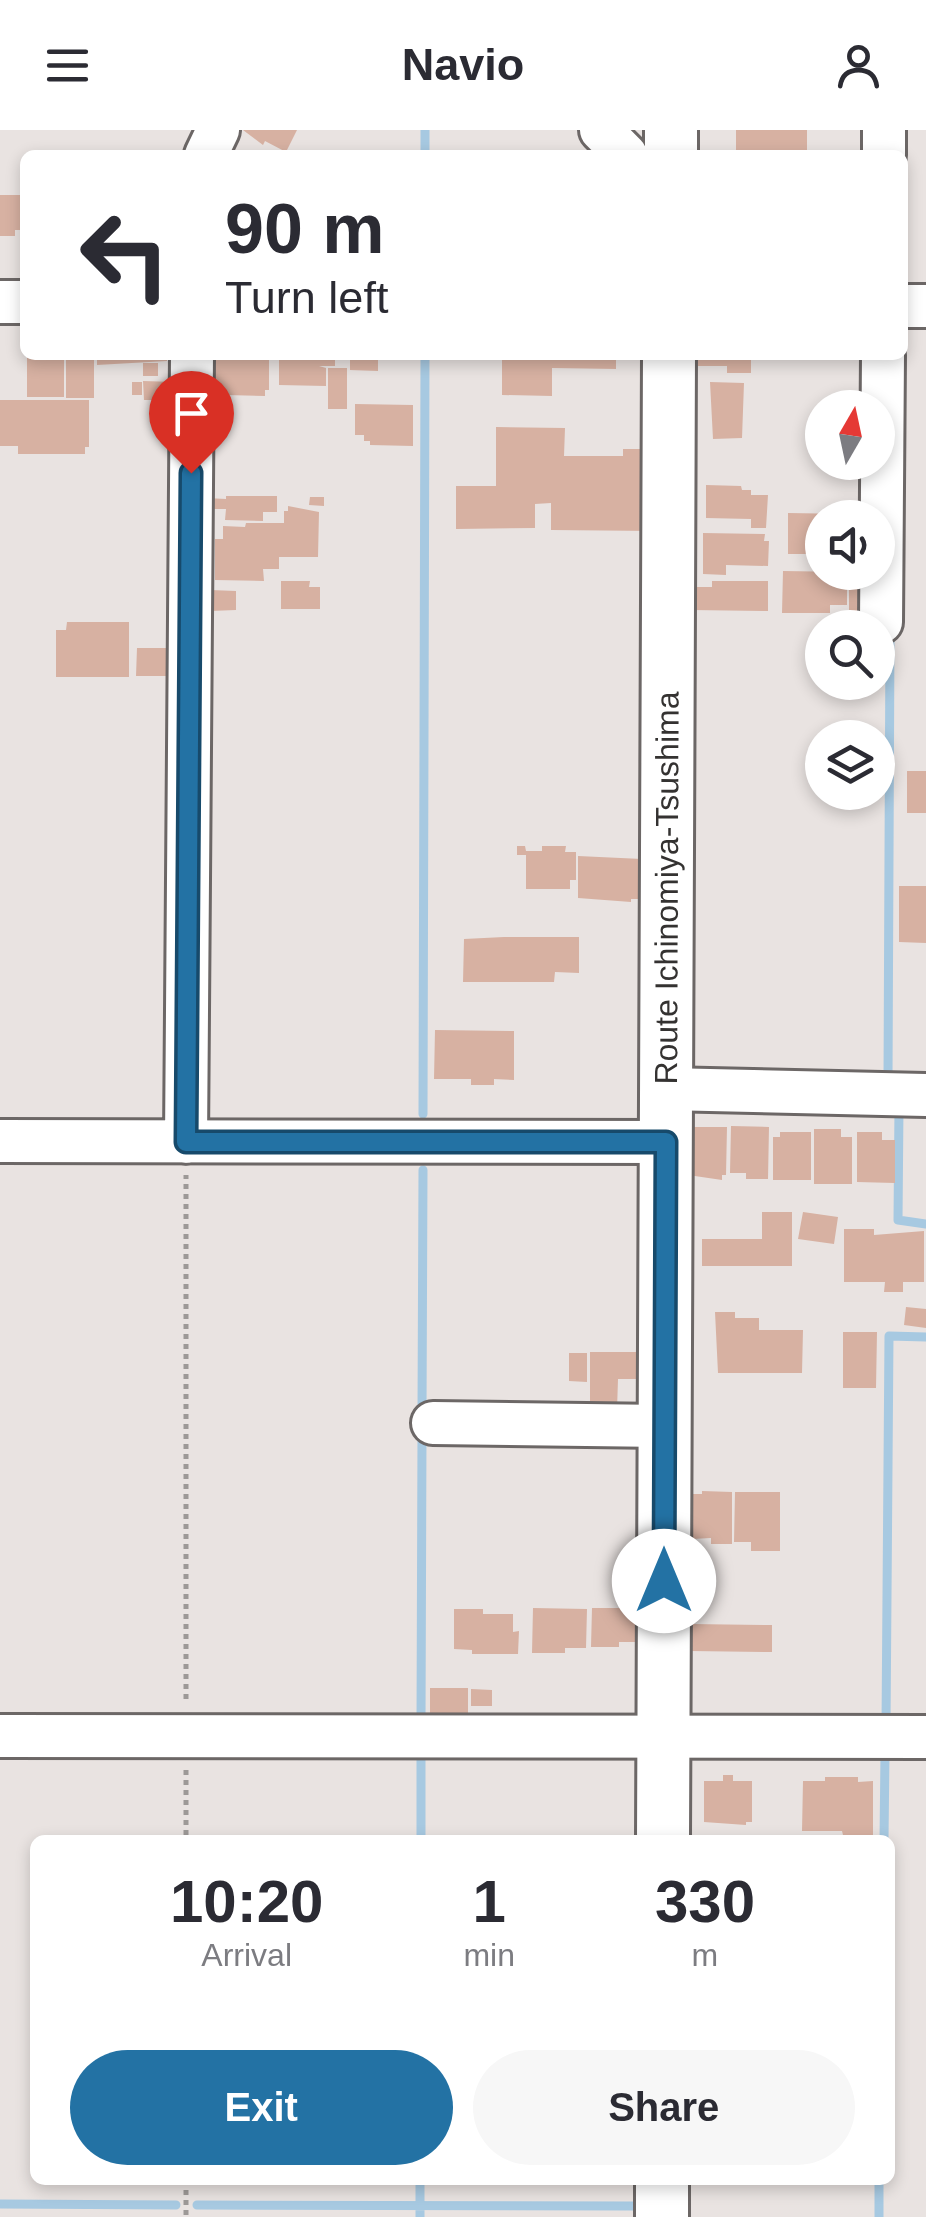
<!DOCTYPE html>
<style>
body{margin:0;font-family:Helvetica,sans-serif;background:#f7f7f7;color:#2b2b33;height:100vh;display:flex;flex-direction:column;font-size:38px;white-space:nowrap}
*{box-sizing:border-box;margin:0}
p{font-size:32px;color:#7c7c81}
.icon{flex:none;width:55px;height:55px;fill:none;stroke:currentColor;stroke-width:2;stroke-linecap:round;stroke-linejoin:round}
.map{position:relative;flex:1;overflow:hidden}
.details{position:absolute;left:30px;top:1705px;width:865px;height:350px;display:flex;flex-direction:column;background:#fff;border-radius:15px;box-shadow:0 5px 15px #0003}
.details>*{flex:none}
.banner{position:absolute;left:20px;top:20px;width:888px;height:210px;border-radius:15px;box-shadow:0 5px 15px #0003;background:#fff;color:#2b2b33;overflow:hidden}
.needle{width:65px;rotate:9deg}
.tools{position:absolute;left:805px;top:260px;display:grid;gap:20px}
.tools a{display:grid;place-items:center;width:90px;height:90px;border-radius:50%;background:#fff;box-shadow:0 5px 15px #0003;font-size:50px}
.pin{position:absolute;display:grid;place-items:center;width:85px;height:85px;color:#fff;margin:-102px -42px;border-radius:50% 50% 50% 0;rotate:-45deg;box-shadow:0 0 10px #0007}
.pin .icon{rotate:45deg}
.me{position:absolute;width:110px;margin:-55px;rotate:0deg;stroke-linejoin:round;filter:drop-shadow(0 0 8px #0008)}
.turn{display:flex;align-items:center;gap:35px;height:210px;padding:0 40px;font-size:45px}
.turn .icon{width:130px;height:130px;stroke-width:2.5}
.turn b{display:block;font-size:70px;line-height:85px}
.eta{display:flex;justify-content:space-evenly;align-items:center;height:170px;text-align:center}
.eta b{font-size:60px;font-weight:700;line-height:70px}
.action{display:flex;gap:20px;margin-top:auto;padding:20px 40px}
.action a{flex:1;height:115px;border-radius:60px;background:#2372a4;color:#fff;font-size:40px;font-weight:700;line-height:115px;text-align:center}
.action a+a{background:#f7f7f7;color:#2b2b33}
header{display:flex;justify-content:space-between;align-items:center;height:130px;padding:0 40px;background:#fff;font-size:45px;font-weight:700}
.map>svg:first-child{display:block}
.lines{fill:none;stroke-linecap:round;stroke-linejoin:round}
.stream{stroke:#a7c9e1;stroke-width:9}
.building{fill:#d7b1a2}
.minor-casing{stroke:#6c6766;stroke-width:48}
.major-casing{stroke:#6c6766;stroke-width:58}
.path{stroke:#9d9997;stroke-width:5;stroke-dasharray:5 5;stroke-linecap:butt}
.minor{stroke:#fff;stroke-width:42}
.major{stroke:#fff;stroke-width:52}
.route-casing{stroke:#174a6b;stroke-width:25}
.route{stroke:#2372a4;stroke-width:18}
.labels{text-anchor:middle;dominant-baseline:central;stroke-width:10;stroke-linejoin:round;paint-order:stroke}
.street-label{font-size:32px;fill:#343231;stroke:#fff}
</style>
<header><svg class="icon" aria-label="menu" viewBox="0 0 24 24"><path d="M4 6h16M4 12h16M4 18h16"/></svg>Navio<svg class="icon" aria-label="person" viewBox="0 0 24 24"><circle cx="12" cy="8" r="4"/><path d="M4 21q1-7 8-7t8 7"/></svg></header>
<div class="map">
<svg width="926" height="2087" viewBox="0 0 926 2087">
<rect width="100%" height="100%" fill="#e9e3e1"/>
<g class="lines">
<path class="stream" d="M425 0V25
M888 950 890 503
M899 977 898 1090 926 1094
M423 984 425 225
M422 1283 423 1040
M421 1593 422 1303
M886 1596 889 1206 926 1207
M421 1710V1620
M884 1710 885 1624
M0 2074 176 2075
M197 2075 636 2076
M420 2087V2050
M879 2087V2050"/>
</g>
<path class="building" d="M243 0H297L286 22 265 11 263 15Z
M736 0H807V25H736Z
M0 65H25V100H15V106H0Z
M27 225H64V267H27Z
M66 225H94V268H66Z
M97 225H167V231L97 235Z
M279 225H335V236H319L326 238V256L279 255Z
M350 225H378V241L350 240Z
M502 225H616V239L552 238V266L502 265Z
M698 225H751V243H727V236H698Z
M210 227 269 228V260H265V266L226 265V276L210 275Z
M143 233H158V246H143Z
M328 238H347V279H328Z
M143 251 175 252V270H144Z
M132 252H142V265H132Z
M710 252 744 253 742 308 713 309Z
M0 270H89V317H85V324H18V316H0Z
M355 274 413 275V316L370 315V311H364V305H355Z
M496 297 565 298 564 326H623V319H657L656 401 551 400V373L535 374V398L456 399V356H496Z
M706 355 741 356 742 360H751V365H768L766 398H751V389L706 388Z
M226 366H277V382H263V391L225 390 226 379H205L206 368 226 369Z
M310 367H324V376L309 375Z
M288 376 319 382 318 427H279V439H263L264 451 215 450V409H223V396L245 397 246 393H284V381H288Z
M788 383 850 384 849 388H822V429H817L816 424H788Z
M703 403 765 404 764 411H769L768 436 726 435V445L703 444Z
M783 441 847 442V475H830V483H782Z
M281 451H310L309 457H320V479H281Z
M712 451H768V481L691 480V457H712Z
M849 455H875V493H849Z
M210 460 236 461V480L210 481Z
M67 492H129V547H56V500H66Z
M137 518H170V546H136Z
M907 641H926V683H907Z
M517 716H525L526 721H542V716H566L565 722H576V750H570V759H526V725H517Z
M578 726 642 729 647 769H631V772L578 768Z
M899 756H926V813L899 812Z
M504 807H579V843L555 842 554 852H463L464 809Z
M435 900 514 901V950L494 949V955H471V949H434Z
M731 996 769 997 768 1049H746V1043H730Z
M687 997H727L726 1045H722V1050L688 1045Z
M814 999H841V1007H852V1054H814Z
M780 1002H811V1050H773V1007H780Z
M857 1002H882V1010H895V1053L857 1052Z
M762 1082H792V1136H702V1109H762Z
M803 1082 838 1087 834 1114 798 1109Z
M844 1099H874V1105L924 1101V1152H903V1162H884L885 1152H844Z
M906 1177 926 1179V1198L904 1195Z
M715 1182H735V1188H759V1200H803L802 1243H718Z
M843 1202H877L876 1258H843Z
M590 1222H638V1249H618L617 1280H590Z
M569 1223H587V1252L569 1251Z
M702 1361 732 1362V1414H711V1408L692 1409 693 1364H702Z
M735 1362H780V1421H751V1412H734Z
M533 1478 587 1479 586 1518H565V1523H532Z
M592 1478H640V1512H619V1517H591Z
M454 1479H483V1484H513V1502L519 1501 518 1524H472V1520L454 1519Z
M690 1494 772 1495V1522L690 1521Z
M430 1558H468V1588L430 1587Z
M471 1559 492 1560V1576H471Z
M723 1645H733V1651H752V1692H746V1695L704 1692V1651H723Z
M825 1647H858V1652L873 1651V1710H854L855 1705H843L842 1701H802L803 1651H825Z"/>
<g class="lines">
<defs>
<path id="minor" d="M601 0 626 25
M206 25 218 0
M884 25V0
M0 172H25
M902 176H926
M881 492 883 225
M666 959 926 965
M0 1011 666 1012
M186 1012 192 225
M433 1293 665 1296
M0 1606 926 1607"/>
<g id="major">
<path d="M671 25V0"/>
<path id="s1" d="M663 1710 669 225"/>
<path d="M662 2087V2050"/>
</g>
</defs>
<use href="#minor" class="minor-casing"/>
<use href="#major" class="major-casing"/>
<path class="path" d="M186 1569V1045
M186 1640V1710
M186 2050V2087"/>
<use href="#minor" class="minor"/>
<use href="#major" class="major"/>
</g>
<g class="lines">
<defs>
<path id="route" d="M191 343 186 1012H666L664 1451"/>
</defs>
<use href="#route" class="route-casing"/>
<use href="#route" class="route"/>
</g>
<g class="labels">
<g class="street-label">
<text stroke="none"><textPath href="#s1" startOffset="952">Route Ichinomiya-Tsushima</textPath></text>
</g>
</g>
</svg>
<div class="tools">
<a><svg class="needle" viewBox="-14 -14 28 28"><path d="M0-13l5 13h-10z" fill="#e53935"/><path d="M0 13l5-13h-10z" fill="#7c7c81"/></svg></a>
<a><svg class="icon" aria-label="sound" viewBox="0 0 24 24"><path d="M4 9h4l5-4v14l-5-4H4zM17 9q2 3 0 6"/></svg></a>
<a><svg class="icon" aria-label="search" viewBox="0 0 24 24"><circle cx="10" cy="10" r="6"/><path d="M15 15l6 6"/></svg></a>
<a><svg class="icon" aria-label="layers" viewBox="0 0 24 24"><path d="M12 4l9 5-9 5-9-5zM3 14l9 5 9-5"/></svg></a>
</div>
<div class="pin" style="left:191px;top:343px;background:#d93025"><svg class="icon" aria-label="arrive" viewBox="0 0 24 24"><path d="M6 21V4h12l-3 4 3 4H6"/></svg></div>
<svg class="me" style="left:664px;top:1451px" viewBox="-20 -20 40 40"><circle r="19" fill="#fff"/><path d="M0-13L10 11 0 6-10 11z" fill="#2372a4"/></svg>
<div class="banner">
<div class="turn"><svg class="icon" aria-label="left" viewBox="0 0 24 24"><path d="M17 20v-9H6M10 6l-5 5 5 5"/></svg><div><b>90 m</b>Turn left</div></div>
</div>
<section class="details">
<div class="eta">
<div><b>10:20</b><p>Arrival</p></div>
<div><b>1</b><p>min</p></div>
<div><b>330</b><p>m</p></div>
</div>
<div class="action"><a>Exit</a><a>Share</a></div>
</section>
</div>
